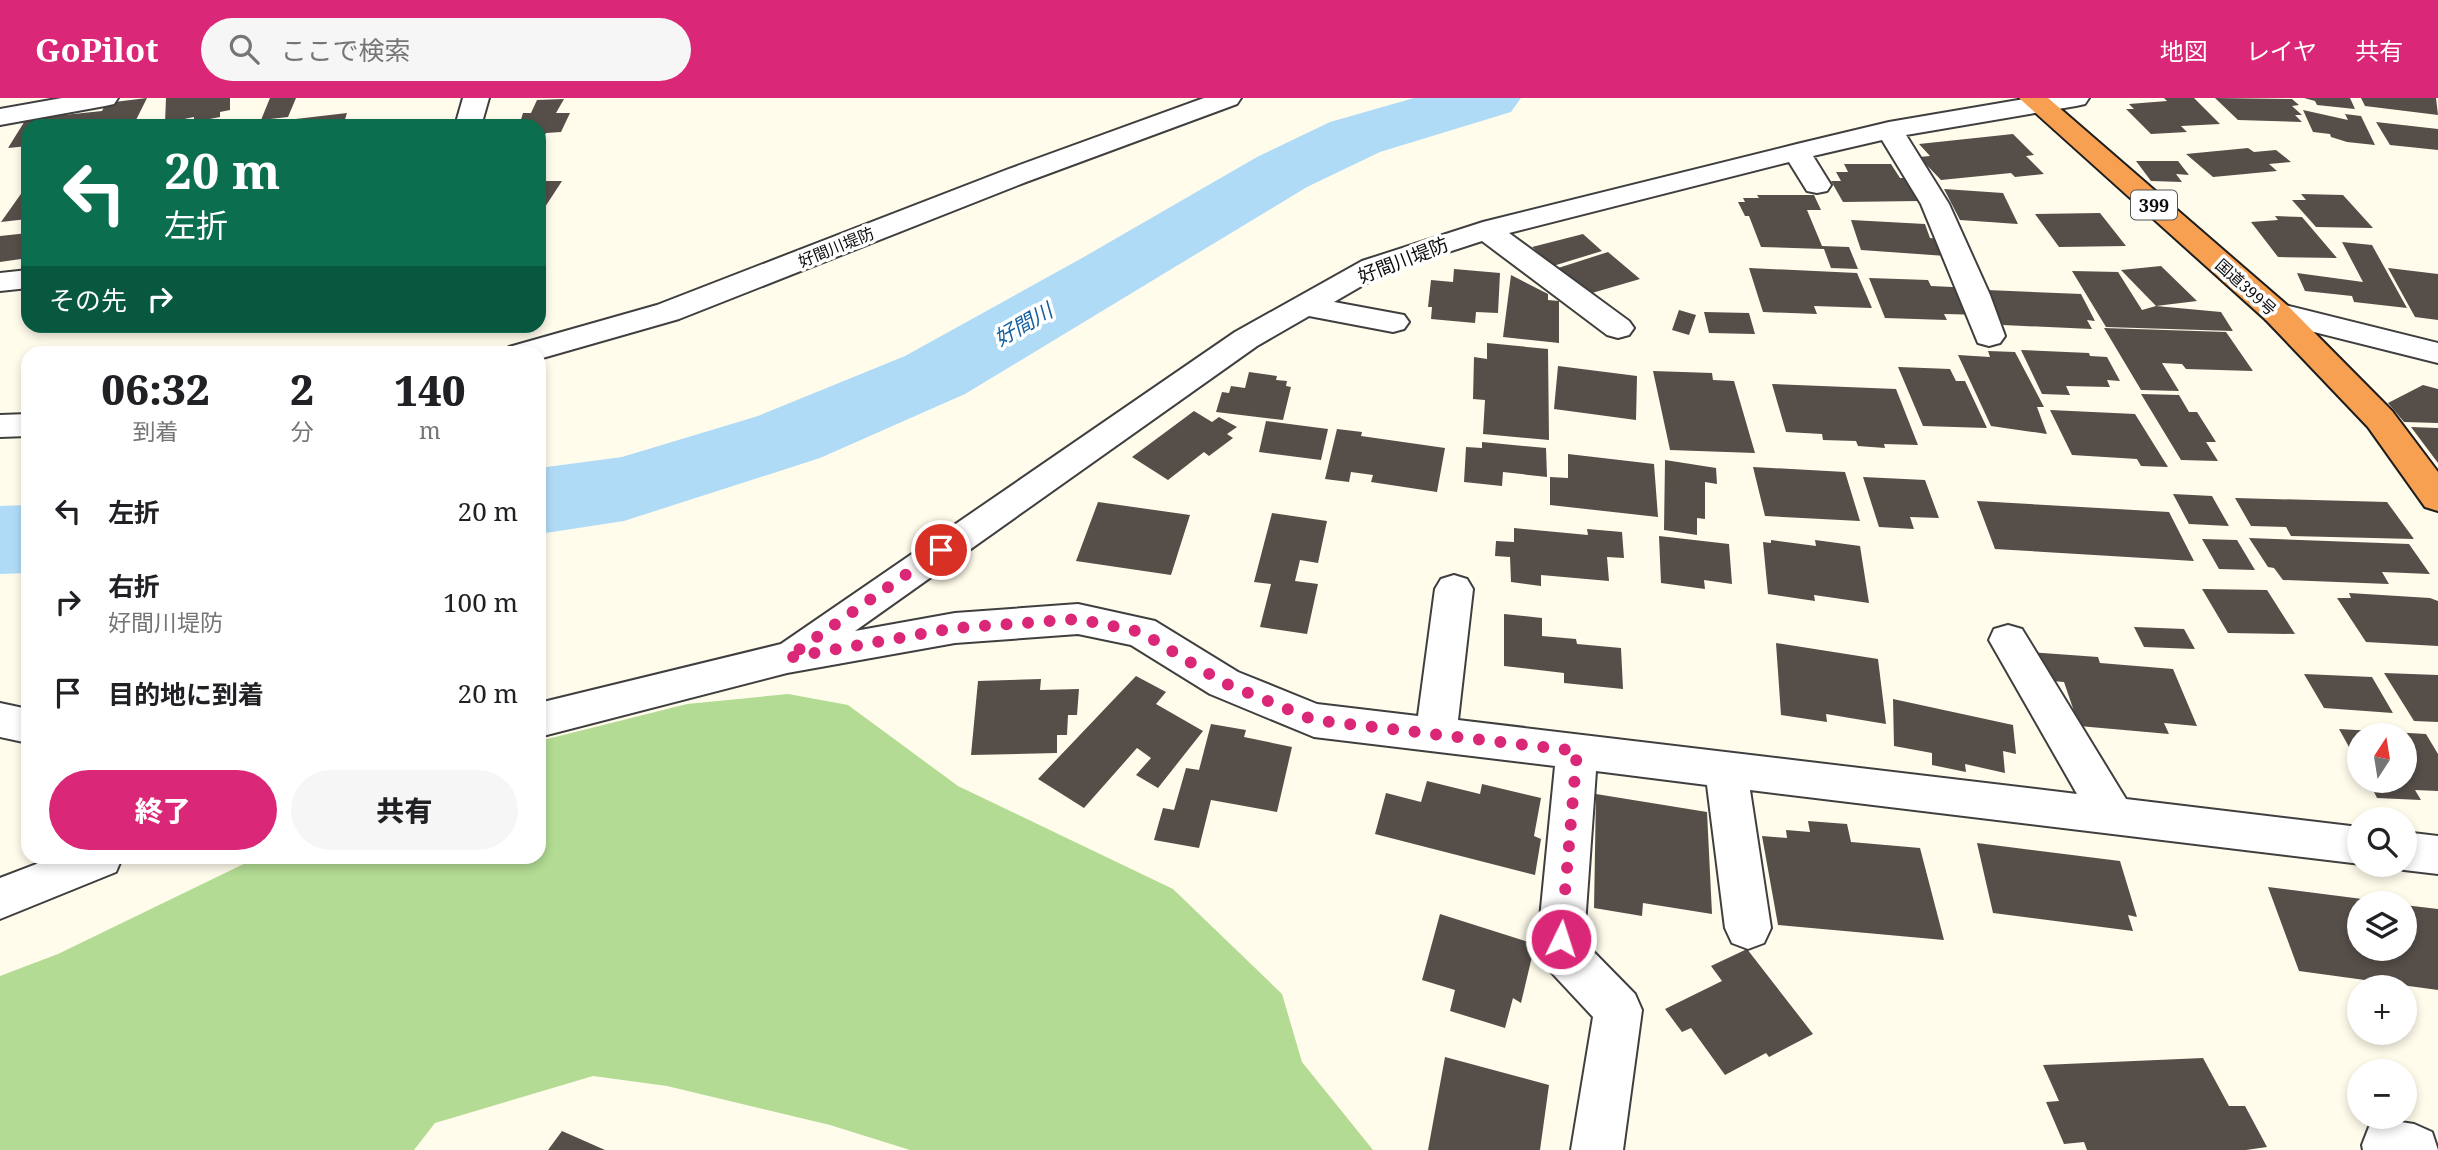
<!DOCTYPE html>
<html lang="ja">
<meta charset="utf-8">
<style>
body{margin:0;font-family:"Noto Serif","Noto Sans JP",serif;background:#f6f6f6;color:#202124;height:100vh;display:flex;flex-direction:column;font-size:26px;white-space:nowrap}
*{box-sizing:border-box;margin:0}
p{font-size:23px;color:#757577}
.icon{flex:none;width:38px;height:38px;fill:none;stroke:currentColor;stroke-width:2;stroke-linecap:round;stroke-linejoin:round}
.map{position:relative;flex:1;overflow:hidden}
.side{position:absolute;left:21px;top:248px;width:525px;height:518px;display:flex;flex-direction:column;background:#fff;border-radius:21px;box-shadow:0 4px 10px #0003}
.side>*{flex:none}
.banner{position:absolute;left:21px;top:21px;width:525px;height:214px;border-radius:21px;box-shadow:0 4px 10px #0003;background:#0b6e4f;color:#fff;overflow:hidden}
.needle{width:46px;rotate:12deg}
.buttons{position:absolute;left:2347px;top:625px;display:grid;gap:14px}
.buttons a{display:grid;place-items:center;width:70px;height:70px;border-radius:50%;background:#fff;box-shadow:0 4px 10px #0003;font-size:35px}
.pin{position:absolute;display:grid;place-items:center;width:60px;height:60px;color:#fff;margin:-30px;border:4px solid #fff;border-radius:50%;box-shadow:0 2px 7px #0007}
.me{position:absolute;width:77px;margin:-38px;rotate:4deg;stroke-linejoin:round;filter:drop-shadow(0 0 5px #0008)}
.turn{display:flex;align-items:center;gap:24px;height:147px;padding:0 28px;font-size:32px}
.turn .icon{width:91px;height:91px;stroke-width:2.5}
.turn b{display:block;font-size:49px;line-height:60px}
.then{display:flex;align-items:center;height:66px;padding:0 28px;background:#0003;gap:14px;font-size:26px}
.eta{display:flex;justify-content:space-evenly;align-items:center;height:119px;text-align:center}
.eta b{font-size:42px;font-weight:800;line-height:49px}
.cta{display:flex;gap:14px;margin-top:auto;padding:14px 28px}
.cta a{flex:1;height:80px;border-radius:42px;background:#db2777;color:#fff;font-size:28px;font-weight:800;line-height:80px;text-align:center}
.cta a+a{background:#f6f6f6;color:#202124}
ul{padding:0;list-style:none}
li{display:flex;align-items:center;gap:21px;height:91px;padding:0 28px}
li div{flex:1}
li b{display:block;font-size:26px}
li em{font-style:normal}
header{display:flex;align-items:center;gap:42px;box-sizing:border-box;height:98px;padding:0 35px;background:#db2777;color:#fff}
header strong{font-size:33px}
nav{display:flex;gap:38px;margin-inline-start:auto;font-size:24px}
.search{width:490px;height:63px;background:#f6f6f6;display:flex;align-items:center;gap:18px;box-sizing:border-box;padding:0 24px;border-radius:38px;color:#757577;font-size:26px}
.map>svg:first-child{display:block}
.forest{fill:#b3db94}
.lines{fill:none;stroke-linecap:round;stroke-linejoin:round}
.river{fill:#b0dbf7;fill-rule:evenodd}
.building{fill:#554e49}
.minor-casing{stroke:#3f3f3f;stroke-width:4}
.highway-casing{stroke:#1d1d1d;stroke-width:4}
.minor{fill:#fff;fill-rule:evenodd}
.highway{fill:#f7a052;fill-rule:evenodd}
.route{stroke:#db2777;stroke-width:12;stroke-dasharray:0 21.6}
.labels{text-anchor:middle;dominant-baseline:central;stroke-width:7;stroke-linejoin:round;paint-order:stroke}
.far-street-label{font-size:16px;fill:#0c0c0c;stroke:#fff}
.shield{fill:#fff;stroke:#555;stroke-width:2}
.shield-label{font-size:18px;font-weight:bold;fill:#0c0c0c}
.street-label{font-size:19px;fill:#0c0c0c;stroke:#fff}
.water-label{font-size:21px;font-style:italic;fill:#1460a0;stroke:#fff}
</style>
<header>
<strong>GoPilot</strong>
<div class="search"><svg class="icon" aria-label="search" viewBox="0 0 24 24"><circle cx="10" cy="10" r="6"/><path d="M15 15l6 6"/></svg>ここで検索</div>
<nav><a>地図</a><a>レイヤ</a><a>共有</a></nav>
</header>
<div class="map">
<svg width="2438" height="1052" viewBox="0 0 2438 1052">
<rect width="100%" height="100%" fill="#fffcec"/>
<path class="forest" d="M788 596 848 607 958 688 1173 791 1282 896 1302 964 1373 1052H910L830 1027 667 988 593 978 435 1025 414 1052H0V878L58 856 256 760H539V643L687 606Z"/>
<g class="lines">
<path class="river" d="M1414 0H1521L1511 14 1380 54 1307 89 965 296 820 360 624 423 539 436V370L622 359 758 318 905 258 1082 160 1257 59 1330 24Z
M28 407V475L0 476V408Z"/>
</g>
<path class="building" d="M147 0 133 28H28V48L8 50 26 21 102 13 106 5Z
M166 0H230V12L220 14V19L194 24V19L165 25Z
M270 0H296L288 19 261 22Z
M2164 0H2194L2220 26 2181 28 2187 34 2151 36 2126 11H2134L2129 6 2167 3Z
M2215 0 2292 1 2299 7 2292 8 2302 17H2295L2302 24 2238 22Z
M2304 0H2350L2355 11 2317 7 2315 3Z
M2361 0H2436L2438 17 2365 8Z
M564 1 556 15H570L561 34 546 35 544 39H539V28H519L523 15H531L537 2Z
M2303 12 2348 22 2345 16 2361 18 2375 47 2347 44 2331 39 2330 36 2313 34Z
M347 15 343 28H269L270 24Z
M2376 24 2438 31V52L2390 47Z
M2013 36 2034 57 2026 58 2044 76 2015 79 2011 75 1941 82 1919 59 1930 58 1919 46Z
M2248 50 2254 54 2276 52 2291 64 2269 66 2277 73 2213 79 2186 56Z
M2136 63H2178L2189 77 2176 76 2182 84 2151 83Z
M1844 66H1891L1900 80H1904L1919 103 1843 104 1831 83H1841L1836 74H1848Z
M539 83H562L545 109H539Z
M28 86 27 121 1 124Z
M1944 91 2003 95 2018 126 1960 122Z
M2301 96 2343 97 2373 130 2316 129 2292 102H2306Z
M1757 97H1814L1821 112H1807L1822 148 1849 149 1858 171 1831 170 1824 151 1761 149 1749 118H1745L1738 104H1745L1743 100H1759Z
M2100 115 2126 148 2059 149 2035 116Z
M2275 118 2302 119 2337 160 2278 159 2251 124 2278 122Z
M1851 122 1925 126 1930 140 1939 141 1946 158 1861 152Z
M28 135V160L0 164V138Z
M1583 136 1602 153 1553 168 1532 149Z
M2342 144 2372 147 2407 210 2354 204 2352 198 2305 193 2297 175 2363 184Z
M1608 154 1640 181 1585 197 1555 171Z
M2161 168 2197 203 2156 208 2121 172Z
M1749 170 1857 175 1872 210 1814 208 1817 216 1763 214Z
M2388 170 2438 176V222L2415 219Z
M1454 171 1500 175 1498 215 1476 214 1475 225 1431 221 1432 209H1428L1431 182 1453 184Z
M2072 173 2118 174 2142 212 2156 208 2221 214 2233 233 2106 229Z
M1511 177 1548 196V202L1559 203V245L1503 239Z
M1869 180 1928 182 1931 188 1974 190 1987 217 1944 216 1947 222 1885 220Z
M1987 192 2081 196 2095 223 2087 222 2092 231 2003 227Z
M1679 212 1696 217 1689 237 1672 232Z
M1704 214 1749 215 1755 236 1709 235Z
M2104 230 2226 234 2253 273 2186 271 2182 266 2162 265 2179 293 2141 292Z
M1487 245 1548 251 1549 342 1483 336 1485 302 1473 301 1474 259 1487 261Z
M2021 252 2089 255 2090 258 2107 259 2120 283 2107 282 2110 289 2066 288 2070 297 2042 296Z
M1988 253 2015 254 2044 309H2037L2047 336 1991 328 1958 257 1990 259Z
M1558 268 1637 278 1636 322 1554 311Z
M1898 269 1950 271 1956 283H1965L1987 330 1923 328Z
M1653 273 1712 275 1713 282 1734 283 1755 355 1670 352Z
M1249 274 1277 278 1276 282 1287 283 1286 288 1291 289 1283 322 1216 314 1222 294 1229 295 1231 288 1245 290Z
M1772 286 1896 291 1918 347 1884 346 1885 350 1858 348 1856 343 1823 342 1822 336 1786 334Z
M2423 287 2438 291V325L2404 324 2388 305Z
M2141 296 2179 297 2189 314H2197L2216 344H2206L2218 363 2181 362Z
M2050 312 2135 316 2168 369 2141 368 2137 361 2072 357Z
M1194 313 1212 324 1219 319 1237 329 1227 336 1233 340 1209 358 1204 354 1168 382 1132 359Z
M1266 323 1328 331 1321 362 1259 354Z
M2411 329 2438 330V365Z
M1337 331 1362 334 1361 338 1445 350 1437 394 1371 384 1373 377 1351 374 1349 384 1325 381Z
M1482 344 1546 350 1547 379 1503 374 1502 388 1464 384 1466 349 1482 350Z
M1568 356 1654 366 1658 419 1550 407V379L1568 380Z
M1665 362 1716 370 1717 386 1705 384V421L1697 420V437L1664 432Z
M1753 369 1845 374 1860 423 1765 418Z
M1863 379 1925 382 1939 420 1910 419 1914 431 1879 429Z
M2173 396 2212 398 2229 428 2189 426Z
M2235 400 2387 404 2414 441 2291 438 2286 429 2251 428Z
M1977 403 2169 414 2194 463 1995 451Z
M1098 404 1190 417 1171 477 1076 463Z
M1272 415 1327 423 1318 465 1300 462 1295 483 1318 486 1307 536 1260 529 1271 486 1254 484Z
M1514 430 1588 437 1587 431 1622 434 1624 460 1607 459 1609 483 1541 477V488L1511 484 1510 459 1495 458 1496 443 1514 444Z
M1659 438 1729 446 1732 486 1704 482 1705 491 1661 485Z
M2249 440 2409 446 2430 476 2382 474 2389 486 2283 482 2274 470 2268 469Z
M2202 441 2237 442 2255 472 2219 471Z
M1771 442 1816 448 1815 442 1860 448 1869 505 1814 497 1815 503 1768 496 1763 444 1771 445Z
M2202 491 2267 492 2295 536 2228 535Z
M2349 495 2430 500 2438 503V548L2366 544 2337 500H2351Z
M1504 516 1542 520V538L1576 541 1577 546 1621 550 1623 591 1564 585V575L1504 568Z
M2134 529 2184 531 2195 551 2144 549Z
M1776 545 1878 561 1886 626 1826 616 1827 624 1781 617Z
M2030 554 2098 559 2100 565 2173 571 2197 628 2164 625 2169 636 2079 628 2064 584 2040 582Z
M2384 575 2438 577V624L2414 623Z
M2304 576 2372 579 2393 615 2324 610Z
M1136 578 1166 594 1156 606 1203 633 1158 690 1136 677 1151 660 1137 650 1084 710 1038 681Z
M1041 581 1040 592 1079 591 1077 617H1068L1067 637H1057V655L971 657 978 583Z
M1893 601 2013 627 2016 656 2003 653 2005 675 1965 666 1966 674 1932 667V655L1894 648Z
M1211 626 1246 632 1244 639 1292 649 1277 714 1211 702 1199 750 1154 742 1163 710 1174 712 1186 670 1199 672Z
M2339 631 2426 636 2438 656V693L2415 692 2421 702 2377 700 2368 682H2404V637H2359V667Z
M1427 683 1480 696 1482 686 1541 700 1534 738 1541 741 1535 777 1375 736 1386 695 1421 704Z
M1596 696 1707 714 1712 816 1643 805 1642 818 1594 810Z
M1808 723 1847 726 1851 744 1920 750 1944 842 1778 827 1762 738 1787 740 1786 732 1810 734Z
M1977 745 2120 763 2137 819 2128 817 2133 833 1993 815Z
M2268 789 2378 803 2359 805V850H2404V807L2438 811V892L2299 873Z
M1440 816 1535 846 1521 905 1513 900 1505 930 1450 913 1455 892 1422 882Z
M1747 851 1813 936 1769 959 1766 955 1725 977 1691 930 1682 934 1665 911 1722 883 1711 868Z
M1445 959 1549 987 1540 1052H1428Z
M2203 960 2229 1008H2245L2267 1049 2246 1052H2087L2084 1044 2064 1046 2046 1004 2059 1003 2043 967Z
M562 1033 605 1052H548Z"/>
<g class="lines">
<defs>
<path id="minor" d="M62 0H118L114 6 105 8 0 27V11Z
M463 0H489L481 28H455Z
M1204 0H1241L1237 6 1026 84 679 221 539 261V256H504L509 249 657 207 1006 72Z
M2030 0H2089L2085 6 2076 8 1906 37 1949 106 1990 197 2005 238 2000 245 1989 248 1978 245 1921 106 1882 42 1813 58 1831 87 1827 93 1817 95 1807 93 1789 64 1509 135 1629 223 1634 230 1629 237 1618 240 1607 237 1482 143 1384 175 1334 204 1404 217 1409 224 1404 231 1393 234 1309 218 1257 248 855 533 955 515 1078 506 1155 523 1238 574 1317 606 1418 618 1435 491 1441 481 1454 477 1467 481 1473 491 1458 622 2077 696 1989 542 1994 531 2008 527 2022 531 2126 701 2359 729 2361 766 1750 692 1771 830 1764 845 1748 851 1732 845 1725 830 1707 687 1596 673 1584 841 1586 846 1635 896 1642 912 1623 1052H1571L1593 919 1551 874 1538 841 1555 668 1314 639 1210 596 1131 547 1078 536 955 545 787 575 539 639V605L781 546 1235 234 1362 163 1483 124 1797 46 1889 24Z
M28 172V190L0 193V175Z
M2277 205 2438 245V265L2266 222 2261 215 2266 208Z
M28 316V338L0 339V317Z
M0 605 28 611V645L0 639Z
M2404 734 2438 738V776L2404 772 2388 767 2404 766Z
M52 760H122L116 774 0 821V780Z
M2387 1022 2414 1026 2432 1034 2438 1052H2363L2362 1047 2369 1029Z"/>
<path id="highway" d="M2019 0H2048L2288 208 2392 313 2438 374V413L2425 409 2368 329 2266 222Z"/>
</defs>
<use href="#minor" class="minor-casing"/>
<use href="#highway" class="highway-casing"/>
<use href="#minor" class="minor"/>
<use href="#highway" class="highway"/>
</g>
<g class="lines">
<path class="route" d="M941 452 787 560 955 530 1078 521 1141 534 1224 585 1314 622 1577 653 1561 841"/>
</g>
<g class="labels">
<g class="far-street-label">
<text transform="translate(836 149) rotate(-22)">好間川堤防</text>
<text transform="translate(2246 189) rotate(42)">国道399号</text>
</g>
<rect class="shield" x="2131" y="92.5" width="46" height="29" rx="5"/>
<g class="shield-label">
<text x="2154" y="107">399</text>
</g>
<g class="street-label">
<text transform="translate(1403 162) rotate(-21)">好間川堤防</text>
</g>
<g class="water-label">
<text transform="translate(1023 226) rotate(-30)">好間川</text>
</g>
</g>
</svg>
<div class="buttons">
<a><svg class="needle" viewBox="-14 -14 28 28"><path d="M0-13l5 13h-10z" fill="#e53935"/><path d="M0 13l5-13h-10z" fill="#757577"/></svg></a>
<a><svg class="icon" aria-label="search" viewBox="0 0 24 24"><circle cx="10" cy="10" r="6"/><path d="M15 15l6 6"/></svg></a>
<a><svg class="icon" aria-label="layers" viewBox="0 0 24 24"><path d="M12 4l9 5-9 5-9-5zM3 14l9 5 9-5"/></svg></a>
<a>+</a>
<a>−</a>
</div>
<div class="pin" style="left:941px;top:452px;background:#d93025"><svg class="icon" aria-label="arrive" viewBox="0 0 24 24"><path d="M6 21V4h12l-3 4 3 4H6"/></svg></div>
<svg class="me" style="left:1561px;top:841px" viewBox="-20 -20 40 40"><circle r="17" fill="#db2777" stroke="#fff" stroke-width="3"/><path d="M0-11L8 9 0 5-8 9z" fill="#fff"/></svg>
<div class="banner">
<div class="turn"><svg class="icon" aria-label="left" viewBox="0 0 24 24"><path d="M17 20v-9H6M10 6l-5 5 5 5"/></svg><div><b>20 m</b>左折</div></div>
<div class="then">その先<svg class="icon" aria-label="right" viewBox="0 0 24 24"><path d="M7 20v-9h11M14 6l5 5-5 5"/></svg></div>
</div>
<section class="side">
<div class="eta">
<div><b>06:32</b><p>到着</p></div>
<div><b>2</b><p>分</p></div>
<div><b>140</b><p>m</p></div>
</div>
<ul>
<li><svg class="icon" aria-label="left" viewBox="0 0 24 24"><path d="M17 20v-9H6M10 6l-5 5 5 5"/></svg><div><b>左折</b></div><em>20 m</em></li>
<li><svg class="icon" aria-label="right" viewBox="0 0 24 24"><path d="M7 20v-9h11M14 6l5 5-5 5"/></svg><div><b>右折</b><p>好間川堤防</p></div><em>100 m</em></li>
<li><svg class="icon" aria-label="arrive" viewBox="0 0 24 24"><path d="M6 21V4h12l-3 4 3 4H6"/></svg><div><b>目的地に到着</b></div><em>20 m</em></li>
</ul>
<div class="cta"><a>終了</a><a>共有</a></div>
</section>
</div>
